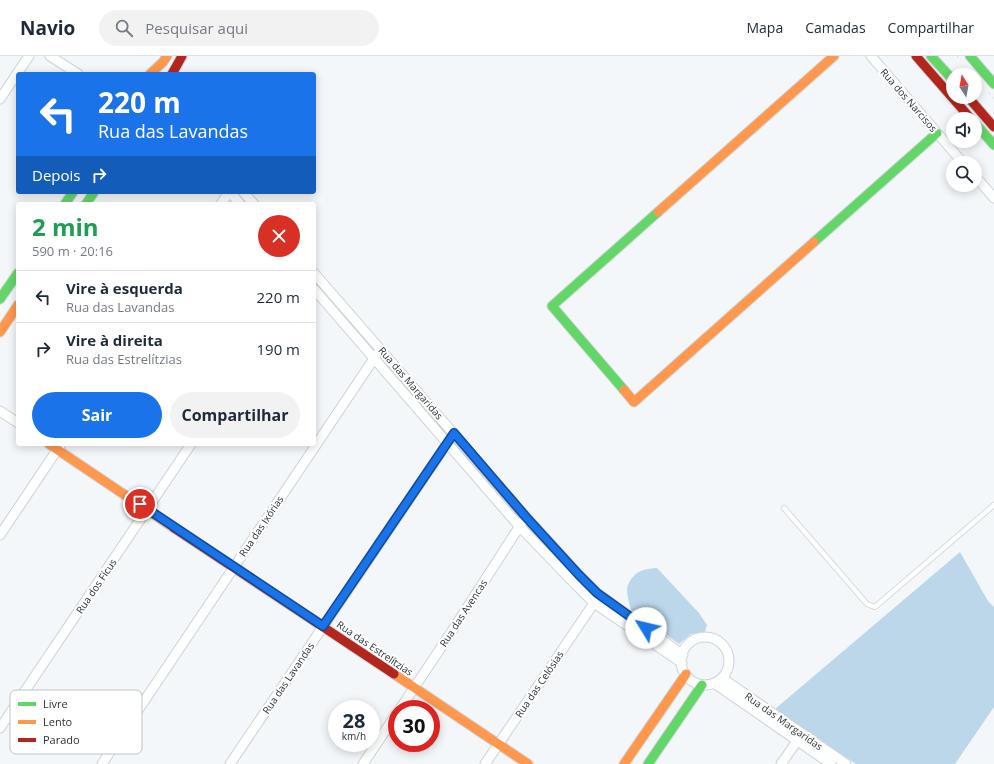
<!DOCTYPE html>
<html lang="pt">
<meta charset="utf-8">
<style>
body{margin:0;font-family:"Open Sans",sans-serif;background:#f2f2f3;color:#1f2937;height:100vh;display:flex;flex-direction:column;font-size:15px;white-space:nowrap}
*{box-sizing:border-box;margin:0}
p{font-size:13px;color:#747a83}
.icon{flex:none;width:22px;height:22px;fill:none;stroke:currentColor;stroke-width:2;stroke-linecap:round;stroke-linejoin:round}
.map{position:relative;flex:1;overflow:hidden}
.panel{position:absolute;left:16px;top:146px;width:300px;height:244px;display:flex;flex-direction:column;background:#fff;border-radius:4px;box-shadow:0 2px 10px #0003}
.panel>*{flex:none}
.hud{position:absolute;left:16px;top:16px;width:300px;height:122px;border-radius:4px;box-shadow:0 2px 10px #0003;background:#1a73e8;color:#fff;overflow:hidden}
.needle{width:26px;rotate:349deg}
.controls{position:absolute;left:946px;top:12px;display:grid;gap:8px}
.controls a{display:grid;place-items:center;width:36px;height:36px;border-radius:50%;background:#fff;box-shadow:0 2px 10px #0003;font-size:20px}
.speed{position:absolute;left:328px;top:644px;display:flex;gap:8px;font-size:20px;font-weight:700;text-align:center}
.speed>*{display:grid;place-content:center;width:52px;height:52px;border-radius:50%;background:#fff;box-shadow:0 2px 10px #0003;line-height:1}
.speed small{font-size:10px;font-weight:400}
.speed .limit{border:6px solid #d22;background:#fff;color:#111}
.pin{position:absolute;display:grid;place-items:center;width:34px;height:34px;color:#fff;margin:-17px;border:2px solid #fff;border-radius:50%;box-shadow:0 1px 4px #0007}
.me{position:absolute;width:44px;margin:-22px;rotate:306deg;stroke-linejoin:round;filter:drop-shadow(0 0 3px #0008)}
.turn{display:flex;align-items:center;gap:14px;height:84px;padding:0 16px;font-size:18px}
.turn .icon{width:52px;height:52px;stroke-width:2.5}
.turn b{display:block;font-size:28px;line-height:34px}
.then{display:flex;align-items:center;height:38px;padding:0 16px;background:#0003;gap:8px;font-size:15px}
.round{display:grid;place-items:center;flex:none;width:42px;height:42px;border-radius:21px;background:#f2f2f3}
.summary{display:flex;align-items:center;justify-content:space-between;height:68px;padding:0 16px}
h1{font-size:24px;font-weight:700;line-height:30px;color:#1e9e55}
.button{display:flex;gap:8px;margin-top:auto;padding:8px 16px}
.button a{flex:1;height:46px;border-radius:24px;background:#1a73e8;color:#fff;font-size:16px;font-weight:700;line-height:46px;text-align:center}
.button a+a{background:#f2f2f3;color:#1f2937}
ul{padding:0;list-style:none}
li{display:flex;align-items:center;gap:12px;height:52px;padding:0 16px;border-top:1px solid #e0e1e3}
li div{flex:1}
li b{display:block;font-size:15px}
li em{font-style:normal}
header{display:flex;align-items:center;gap:24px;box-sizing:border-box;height:56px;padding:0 20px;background:#fff;border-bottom:1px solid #e0e1e3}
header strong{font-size:19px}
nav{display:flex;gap:22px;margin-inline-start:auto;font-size:14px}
.search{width:280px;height:36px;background:#f2f2f3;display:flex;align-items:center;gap:10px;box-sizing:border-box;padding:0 14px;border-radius:22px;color:#747a83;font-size:15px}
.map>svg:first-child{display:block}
.forest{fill:#bcd7ea}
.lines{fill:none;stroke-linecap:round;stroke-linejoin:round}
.lane-casing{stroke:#ced2d5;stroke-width:6}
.street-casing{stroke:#ced2d5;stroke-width:11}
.fast-casing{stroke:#ced2d5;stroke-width:11}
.slow-casing{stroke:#ced2d5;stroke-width:11}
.jam-casing{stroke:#ced2d5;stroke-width:11}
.path{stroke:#e1e3e3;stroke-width:1.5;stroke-dasharray:2 3;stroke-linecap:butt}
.lane{stroke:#fdfefe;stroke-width:4.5}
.street{stroke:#fdfefe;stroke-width:9}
.fast{stroke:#63d668;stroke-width:9}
.slow{stroke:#ff974d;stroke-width:9}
.jam{stroke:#b3261e;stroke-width:9}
.route-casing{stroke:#114b97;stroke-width:10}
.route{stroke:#1a73e8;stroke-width:7}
.labels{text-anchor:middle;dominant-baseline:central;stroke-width:4;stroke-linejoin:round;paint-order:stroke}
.street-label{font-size:10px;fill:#2d3236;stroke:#fff}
.key{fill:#fff;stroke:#c0c2c3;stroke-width:1}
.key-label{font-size:11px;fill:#2d3236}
</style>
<header>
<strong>Navio</strong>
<div class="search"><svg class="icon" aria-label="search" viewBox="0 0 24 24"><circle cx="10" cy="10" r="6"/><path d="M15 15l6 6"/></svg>Pesquisar aqui</div>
<nav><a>Mapa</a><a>Camadas</a><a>Compartilhar</a></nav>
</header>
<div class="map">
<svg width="994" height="708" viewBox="0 0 994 708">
<rect width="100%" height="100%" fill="#f4f7fa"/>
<path class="forest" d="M960 496 988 545 994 551V651L955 708H856L775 653Z
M657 512 699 557 707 569 705 576 691 578 679 588 631 554C628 541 623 532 633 521 640 513 647 513 657 512Z"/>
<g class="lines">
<defs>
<path id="lane" d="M784 452 867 548 875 551 994 449"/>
<path id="street" d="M50 0 78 18
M871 0 963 107
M0 43 29 0
M975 120 994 142
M230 136 240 148
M243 136 254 148
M221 148 229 136
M314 217 526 461 579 519 597 537 683 599
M314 233 519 470 576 529 594 547 682 607
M0 355 18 367
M0 479 61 388
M681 605a24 24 0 1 1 48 0a24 24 0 1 1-48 0Z
M722 622 846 708
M714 627 831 708
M400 653 450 578 523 465
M0 672 191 388
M102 708 377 298
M230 708 450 383
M363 708 397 657
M485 708 594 547
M781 708 800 681"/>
<path id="fast" d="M931 0 953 24
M970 0 994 28
M975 67 994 89
M65 148 73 136
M86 148 94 136
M814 186 937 77
M0 243 18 217
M624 334 552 250 658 156
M648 708 702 629"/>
<path id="slow" d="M150 18 163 6 167 0
M658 156 834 0
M0 276 18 249
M624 334 634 346 814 186
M49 388 174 472
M394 618 528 708
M624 708 686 618"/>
<path id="jam" d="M916 0 971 63
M172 18 182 0
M968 41 994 71
M174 472 394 618"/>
</defs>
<use href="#lane" class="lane-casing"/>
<use href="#street" class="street-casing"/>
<use href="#fast" class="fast-casing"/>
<use href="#slow" class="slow-casing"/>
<use href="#jam" class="jam-casing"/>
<path class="path" d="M957 0 961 4
M989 37 994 43"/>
<use href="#lane" class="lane"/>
<use href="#street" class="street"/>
<use href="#fast" class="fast"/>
<use href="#slow" class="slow"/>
<use href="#jam" class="jam"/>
</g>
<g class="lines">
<defs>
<path id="route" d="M140 448 323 570 454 377 526 461 579 519 597 537 646 572"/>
</defs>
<use href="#route" class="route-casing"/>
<use href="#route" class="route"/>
</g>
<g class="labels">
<g class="street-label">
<text transform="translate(909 44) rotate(49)">Rua dos Narcisos</text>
<text transform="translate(411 327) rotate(49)">Rua das Margaridas</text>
<text transform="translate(261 470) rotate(-56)">Rua das Ixórias</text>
<text transform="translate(96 530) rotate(-56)">Rua dos Fícus</text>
<text transform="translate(463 557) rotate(-57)">Rua das Avencas</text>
<text transform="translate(375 592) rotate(34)">Rua das Estrelítzias</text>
<text transform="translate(288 622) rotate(-56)">Rua das Lavandas</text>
<text transform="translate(539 628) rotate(-56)">Rua das Celósias</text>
<text transform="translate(784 665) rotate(35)">Rua das Margaridas</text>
</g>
</g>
<rect x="10" y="634" width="132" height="64" rx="6" class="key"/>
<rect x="18" y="646" width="18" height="4" fill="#63d668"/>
<rect x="18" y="664" width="18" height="4" fill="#ff974d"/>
<rect x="18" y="682" width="18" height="4" fill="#b3261e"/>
<g class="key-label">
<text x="43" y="652">Livre</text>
<text x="43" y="670">Lento</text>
<text x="43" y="688">Parado</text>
</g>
</svg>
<div class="controls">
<a><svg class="needle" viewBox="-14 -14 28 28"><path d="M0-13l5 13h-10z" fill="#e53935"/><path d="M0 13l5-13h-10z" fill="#747a83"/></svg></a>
<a><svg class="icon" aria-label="sound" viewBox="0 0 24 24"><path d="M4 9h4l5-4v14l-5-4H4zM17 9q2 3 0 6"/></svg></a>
<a><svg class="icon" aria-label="search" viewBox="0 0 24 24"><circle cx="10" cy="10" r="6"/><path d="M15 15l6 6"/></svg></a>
</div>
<div class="speed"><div>28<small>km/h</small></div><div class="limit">30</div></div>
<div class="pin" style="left:140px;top:448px;background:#d93025"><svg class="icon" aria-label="arrive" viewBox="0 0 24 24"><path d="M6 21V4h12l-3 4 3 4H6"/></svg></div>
<svg class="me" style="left:646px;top:572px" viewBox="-20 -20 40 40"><circle r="19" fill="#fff"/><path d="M0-13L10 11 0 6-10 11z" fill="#1a73e8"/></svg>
<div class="hud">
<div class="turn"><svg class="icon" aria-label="left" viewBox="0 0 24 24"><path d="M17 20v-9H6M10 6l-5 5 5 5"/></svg><div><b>220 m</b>Rua das Lavandas</div></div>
<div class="then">Depois<svg class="icon" aria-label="right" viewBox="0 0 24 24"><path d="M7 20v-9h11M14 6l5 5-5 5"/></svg></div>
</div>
<section class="panel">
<div class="summary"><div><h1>2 min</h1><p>590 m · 20:16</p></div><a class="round" style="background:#d93025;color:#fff"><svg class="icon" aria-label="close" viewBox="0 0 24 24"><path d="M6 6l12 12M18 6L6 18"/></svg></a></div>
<ul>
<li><svg class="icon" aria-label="left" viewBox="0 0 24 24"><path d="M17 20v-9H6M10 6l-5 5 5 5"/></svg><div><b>Vire à esquerda</b><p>Rua das Lavandas</p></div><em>220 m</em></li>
<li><svg class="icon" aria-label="right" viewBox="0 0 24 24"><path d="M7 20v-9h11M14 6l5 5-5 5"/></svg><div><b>Vire à direita</b><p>Rua das Estrelítzias</p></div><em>190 m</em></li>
</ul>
<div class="button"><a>Sair</a><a>Compartilhar</a></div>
</section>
</div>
